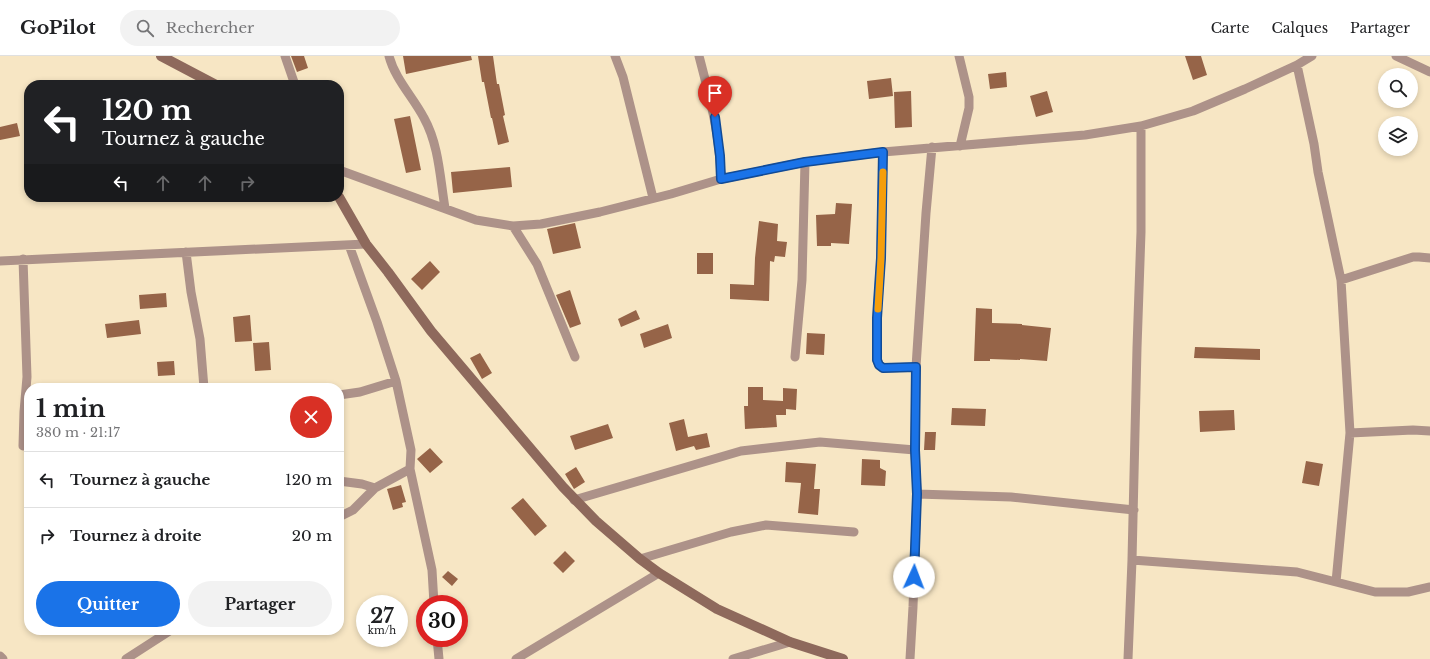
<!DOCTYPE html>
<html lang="fr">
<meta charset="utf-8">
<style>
body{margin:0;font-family:"Libre Baskerville",serif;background:#f2f2f2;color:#202124;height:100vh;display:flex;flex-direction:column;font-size:15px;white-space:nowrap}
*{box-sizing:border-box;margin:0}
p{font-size:13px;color:#757577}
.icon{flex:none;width:22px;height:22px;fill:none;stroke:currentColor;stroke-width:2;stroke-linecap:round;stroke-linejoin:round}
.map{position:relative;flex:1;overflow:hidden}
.sheet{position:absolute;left:24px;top:327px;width:320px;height:252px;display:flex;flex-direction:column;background:#fff;border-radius:16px;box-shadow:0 2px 6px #0003}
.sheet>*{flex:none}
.hud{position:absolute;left:24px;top:24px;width:320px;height:122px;border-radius:16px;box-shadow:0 2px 6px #0003;background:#202124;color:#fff;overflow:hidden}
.buttons{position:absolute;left:1378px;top:12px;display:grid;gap:8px}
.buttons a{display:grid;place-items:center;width:40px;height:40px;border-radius:50%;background:#fff;box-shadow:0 2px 6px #0003;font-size:20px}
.speed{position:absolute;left:356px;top:539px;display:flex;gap:8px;font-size:20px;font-weight:700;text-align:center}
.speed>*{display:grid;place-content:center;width:52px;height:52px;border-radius:50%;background:#fff;box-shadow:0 2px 6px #0003;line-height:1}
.speed small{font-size:10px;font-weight:400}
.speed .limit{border:6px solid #d22;background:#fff;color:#111}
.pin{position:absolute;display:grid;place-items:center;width:34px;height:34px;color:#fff;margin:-41px -17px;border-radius:50% 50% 50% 0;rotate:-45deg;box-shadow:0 0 4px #0007}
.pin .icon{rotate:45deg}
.me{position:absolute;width:44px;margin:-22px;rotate:2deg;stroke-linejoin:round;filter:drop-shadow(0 0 3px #0008)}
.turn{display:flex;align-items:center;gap:14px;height:84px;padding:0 12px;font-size:18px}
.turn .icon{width:52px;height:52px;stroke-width:2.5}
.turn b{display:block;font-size:28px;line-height:34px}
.lanes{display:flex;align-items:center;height:38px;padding:0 12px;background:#0003;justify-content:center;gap:20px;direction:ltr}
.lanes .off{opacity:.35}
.round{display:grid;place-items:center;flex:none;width:42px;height:42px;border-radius:21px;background:#f2f2f2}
.overview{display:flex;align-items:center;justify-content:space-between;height:68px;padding:0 12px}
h1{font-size:24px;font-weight:700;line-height:30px}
.action{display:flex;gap:8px;margin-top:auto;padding:8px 12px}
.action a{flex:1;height:46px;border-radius:24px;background:#1a73e8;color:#fff;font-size:16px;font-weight:700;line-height:46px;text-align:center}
.action a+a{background:#f2f2f2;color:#202124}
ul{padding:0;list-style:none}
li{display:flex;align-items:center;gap:12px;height:56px;padding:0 12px;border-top:1px solid #e0e0e0}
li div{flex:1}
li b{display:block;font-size:15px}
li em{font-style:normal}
header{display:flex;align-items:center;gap:24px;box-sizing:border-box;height:56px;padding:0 20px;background:#fff;border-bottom:1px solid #e0e0e0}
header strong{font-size:19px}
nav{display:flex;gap:22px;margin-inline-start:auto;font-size:14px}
.search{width:280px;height:36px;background:#f2f2f2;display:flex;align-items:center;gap:10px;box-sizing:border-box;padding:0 14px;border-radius:22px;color:#757577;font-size:15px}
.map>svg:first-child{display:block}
.building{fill:#966448}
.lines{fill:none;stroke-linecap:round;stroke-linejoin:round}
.street{stroke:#ad9289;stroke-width:9}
.secondary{stroke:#8e695c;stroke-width:10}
.route-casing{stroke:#114b97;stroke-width:10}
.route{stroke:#1a73e8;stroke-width:7}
.slow{stroke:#f59e0b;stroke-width:7}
</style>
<header>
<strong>GoPilot</strong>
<div class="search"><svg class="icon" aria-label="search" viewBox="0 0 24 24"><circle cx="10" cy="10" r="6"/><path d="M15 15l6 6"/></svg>Rechercher</div>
<nav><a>Carte</a><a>Calques</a><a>Partager</a></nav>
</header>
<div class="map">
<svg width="1430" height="603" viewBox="0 0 1430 603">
<rect width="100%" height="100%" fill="#f7e6c4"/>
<path class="building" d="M291 0H304L308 12 297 16Z
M403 0H471L472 4 406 18Z
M478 0H493L497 28H499L505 59 503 60 509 86 498 89 492 62H491L484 26H482Z
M1185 0H1201L1207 19 1193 24Z
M1006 16 1007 31 990 33 988 18Z
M891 22 893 40 869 43 867 25Z
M911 35 912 71 895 72 894 36Z
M1047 35 1053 56 1036 61 1030 40Z
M410 60 421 114 406 117 394 63Z
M17 67 20 80 0 84V71Z
M510 111 512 131 453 137 451 116Z
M836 147 852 148 849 188 831 187V190H817L816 159 835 158Z
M759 165 778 168 777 185 787 186 785 201 775 200 774 206 770 205 769 245 730 243V228L754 229 755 202Z
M575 167 581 192 553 198 547 173Z
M697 197H713V218H697Z
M430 205 440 216 422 234 411 223Z
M570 234 581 268 570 272 556 239Z
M166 237 167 251 140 253 139 239Z
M976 252 992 253V267L1022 268V269L1051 272 1047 305 1020 303V304L990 303V305H974Z
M636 254 640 263 621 271 618 263Z
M250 259 252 285 235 286 233 261Z
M139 264 141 278 107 282 105 268Z
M668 268 672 282 644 292 640 278Z
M807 277 825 278 824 299 806 298Z
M269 286 271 314 255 315 253 287Z
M1195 291 1260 293V304L1194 302Z
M480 297 492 317 482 323 470 302Z
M174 305 175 319 158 320 157 306Z
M748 331H763V344L783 345V332L797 333 796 354 786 353V359H776L777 371 745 373 744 350H748Z
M952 352 986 353 985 370 951 369Z
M1234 354 1235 374 1200 376 1199 355Z
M684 363 688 381 707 377 710 391 696 394 694 390 676 395 669 367Z
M608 368 613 382 575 394 570 380Z
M925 376H936L935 394H924Z
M430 392 443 406 430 417 417 403Z
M862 403 880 404V412L886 415 885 430 861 429Z
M1306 405 1323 408 1319 430 1302 427Z
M786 406 816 408 814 433H820L818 459 798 457 801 427 785 426Z
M576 411 585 426 574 433 565 418Z
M401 429 406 446 402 447 403 451 393 454 387 433Z
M523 442 547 470 535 480 511 452Z
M565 495 575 505 563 517 553 507Z
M448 515 458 523 452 530 442 521Z"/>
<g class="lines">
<path class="street" d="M285 0 295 29
M389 0C395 23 413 41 424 62 439 89 440 122 445 152
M615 0 623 21 653 142
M699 0C710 42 720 79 721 123
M959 0 969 41V52L960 90
M1396 0 1430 16
M1297 9 1314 88 1318 116 1341 224 1350 377 1336 526
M883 96 881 202 877 262V304L879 309 883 312 916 311
M339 114 476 164 513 170 541 168 600 156 671 138 721 123 805 106 883 96 1085 79 1141 70 1193 55 1245 33 1297 9 1312 0
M513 170 537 208 575 301
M349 189 377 266 396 325 411 394 410 413 432 514 434 548
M186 196 191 236 200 283 204 332
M23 203 27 321 24 356 23 390
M0 205 366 188
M1341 224 1413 201H1419L1430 202
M795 301 802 224 805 106
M339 339 360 336 396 325
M1350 377 1413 374 1430 375
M339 425 362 428 375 432
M917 438 1011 441 1134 454
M574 444 741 395 820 386 915 394
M339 461 353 454 375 432 410 413
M640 503 731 476 766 469 854 476
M1132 504 1297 516 1375 536H1408L1430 531
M437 582 439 603
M0 600 3 603
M126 603 171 574
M516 603 659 517
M733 603 790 586
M910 603 913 551 917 438 915 394 916 311 926 157 932 91
M1128 603 1132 504 1137 292 1141 176V70"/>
<path class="secondary" d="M161 0 216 29
M339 141 366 188 388 216 431 275 563 431 596 465 640 503 659 517 717 553 790 586 843 603"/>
</g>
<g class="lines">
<defs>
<path id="route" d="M715 61 720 100 721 123 805 106 883 96 881 202 877 262V304L879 309 883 312 916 311 915 394 917 438 914 521"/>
</defs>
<use href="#route" class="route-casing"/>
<use href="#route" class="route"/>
<path class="slow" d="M878 253 881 202 883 116"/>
</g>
</svg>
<div class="buttons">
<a><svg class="icon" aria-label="search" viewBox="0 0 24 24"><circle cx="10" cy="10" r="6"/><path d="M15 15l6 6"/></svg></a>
<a><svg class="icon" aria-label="layers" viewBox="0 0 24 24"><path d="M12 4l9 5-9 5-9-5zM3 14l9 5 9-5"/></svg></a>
</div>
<div class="speed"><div>27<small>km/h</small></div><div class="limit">30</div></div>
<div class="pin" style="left:715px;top:61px;background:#d93025"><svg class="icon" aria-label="arrive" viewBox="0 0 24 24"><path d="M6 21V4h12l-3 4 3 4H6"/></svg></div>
<svg class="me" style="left:914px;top:521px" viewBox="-20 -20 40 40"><circle r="19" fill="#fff"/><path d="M0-13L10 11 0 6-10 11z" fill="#1a73e8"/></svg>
<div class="hud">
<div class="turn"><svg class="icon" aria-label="left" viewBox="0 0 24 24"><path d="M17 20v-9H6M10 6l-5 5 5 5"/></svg><div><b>120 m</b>Tournez à gauche</div></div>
<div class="lanes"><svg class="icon" aria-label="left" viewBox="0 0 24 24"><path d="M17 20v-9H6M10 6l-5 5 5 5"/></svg><svg class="icon off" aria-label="ahead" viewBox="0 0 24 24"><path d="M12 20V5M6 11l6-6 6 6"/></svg><svg class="icon off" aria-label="ahead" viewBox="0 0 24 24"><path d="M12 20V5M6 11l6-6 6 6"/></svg><svg class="icon off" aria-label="right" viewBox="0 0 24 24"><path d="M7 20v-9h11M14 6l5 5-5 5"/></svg></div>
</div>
<section class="sheet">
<div class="overview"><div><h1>1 min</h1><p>380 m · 21:17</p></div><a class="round" style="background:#d93025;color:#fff"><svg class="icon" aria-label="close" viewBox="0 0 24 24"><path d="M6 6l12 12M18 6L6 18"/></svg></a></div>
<ul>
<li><svg class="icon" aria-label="left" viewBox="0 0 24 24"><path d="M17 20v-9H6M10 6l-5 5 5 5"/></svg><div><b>Tournez à gauche</b></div><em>120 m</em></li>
<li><svg class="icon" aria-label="right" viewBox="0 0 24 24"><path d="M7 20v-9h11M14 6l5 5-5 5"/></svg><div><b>Tournez à droite</b></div><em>20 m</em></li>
</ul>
<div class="action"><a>Quitter</a><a>Partager</a></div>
</section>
</div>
